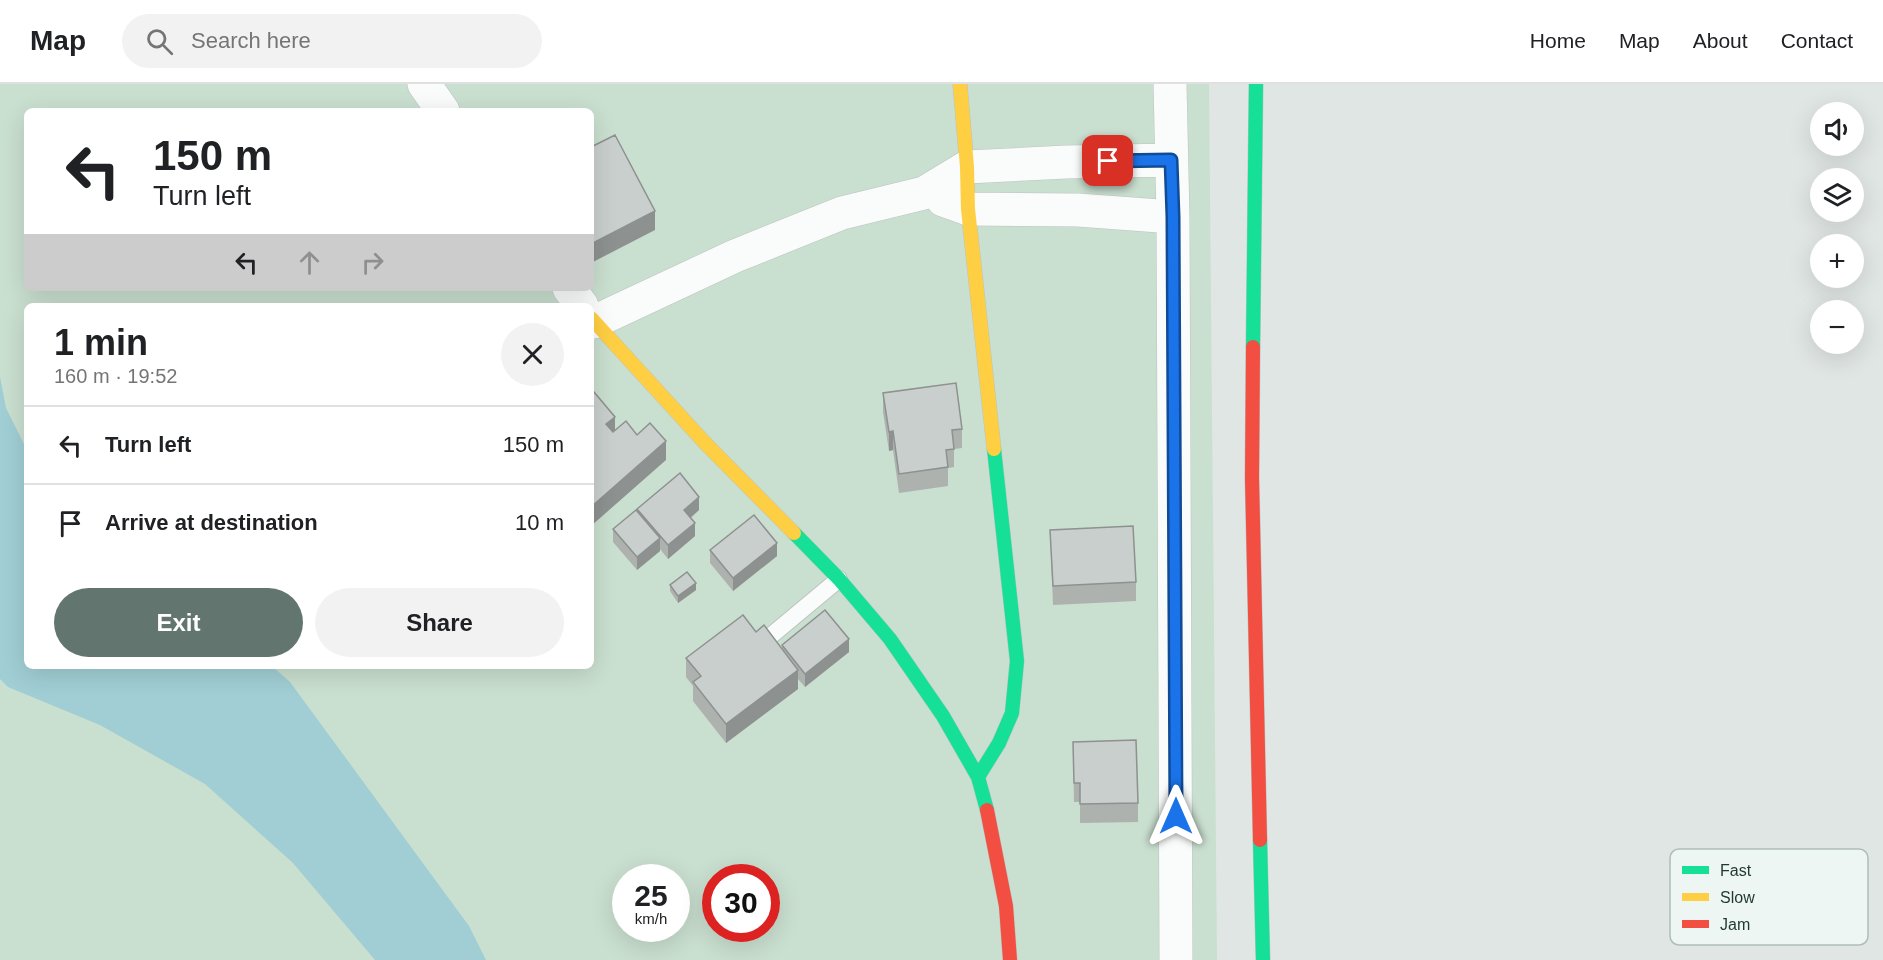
<!DOCTYPE html>
<meta charset="utf-8">
<style>
body{margin:0;font-family:Arial,sans-serif;background:#f2f2f2;color:#202124;height:100vh;display:flex;flex-direction:column;font-size:22px;white-space:nowrap}
*{box-sizing:border-box;margin:0}
p{font-size:20px;color:#757577}
.icon{flex:none;width:33px;height:33px;fill:none;stroke:currentColor;stroke-width:2;stroke-linecap:round;stroke-linejoin:round}
.map{position:relative;flex:1;overflow:hidden}
.drawer{position:absolute;left:24px;top:219px;width:570px;height:366px;display:flex;flex-direction:column;background:#fff;border-radius:9px;box-shadow:0 6px 24px #0002}
.drawer>*{flex:none}
.guide{position:absolute;left:24px;top:24px;width:570px;height:183px;border-radius:9px;box-shadow:0 6px 24px #0002;background:#fff;color:#202124;overflow:hidden}
.controls{position:absolute;left:1810px;top:18px;display:grid;gap:12px}
.controls a{display:grid;place-items:center;width:54px;height:54px;border-radius:50%;background:#fff;box-shadow:0 6px 24px #0002;font-size:30px}
.speed{position:absolute;left:612px;top:780px;display:flex;gap:12px;font-size:30px;font-weight:700;text-align:center}
.speed>*{display:grid;place-content:center;width:78px;height:78px;border-radius:50%;background:#fff;box-shadow:0 6px 24px #0002;line-height:1}
.speed small{font-size:15px;font-weight:400}
.speed .limit{border:9px solid #d22;background:#fff;color:#111}
.pin{position:absolute;display:grid;place-items:center;width:51px;height:51px;color:#fff;margin:-26px;border-radius:12px;box-shadow:0 3px 9px #0006}
.me{position:absolute;width:66px;margin:-33px;rotate:0deg;stroke-linejoin:round;filter:drop-shadow(0 0 4px #0008)}
.turn{display:flex;align-items:center;gap:21px;height:126px;padding:0 30px;font-size:27px}
.turn .icon{width:78px;height:78px;stroke-width:2.5}
.turn b{display:block;font-size:42px;line-height:51px}
.lanes{display:flex;align-items:center;height:57px;padding:0 30px;background:#0003;justify-content:center;gap:30px;direction:ltr}
.lanes .off{opacity:.35}
.round{display:grid;place-items:center;flex:none;width:63px;height:63px;border-radius:32px;background:#f2f2f2}
.overview{display:flex;align-items:center;justify-content:space-between;height:102px;padding:0 30px}
h1{font-size:36px;font-weight:700;line-height:45px}
.primary-button{display:flex;gap:12px;margin-top:auto;padding:12px 30px}
.primary-button a{flex:1;height:69px;border-radius:36px;background:#63756f;color:#fff;font-size:24px;font-weight:700;line-height:69px;text-align:center}
.primary-button a+a{background:#f2f2f2;color:#202124}
ul{padding:0;list-style:none}
li{display:flex;align-items:center;gap:18px;height:78px;padding:0 30px;border-top:2px solid #e0e0e0}
li div{flex:1}
li b{display:block;font-size:22px}
li em{font-style:normal}
header{display:flex;align-items:center;gap:36px;box-sizing:border-box;height:84px;padding:0 30px;background:#fff;border-bottom:2px solid #e0e0e0}
header strong{font-size:28px}
nav{display:flex;gap:33px;margin-inline-start:auto;font-size:21px}
.search{width:420px;height:54px;background:#f2f2f2;display:flex;align-items:center;gap:15px;box-sizing:border-box;padding:0 21px;border-radius:33px;color:#757577;font-size:22px}
.map>svg:first-child{display:block}
.green{fill:#c9dfcf;fill-rule:evenodd}
.water{fill:#a0ced4}
.lines{fill:none;stroke-linecap:round;stroke-linejoin:round}
.lane-casing{stroke:#bdc3c0;stroke-width:18}
.street-casing{stroke:#bdc3c0;stroke-width:34}
.fast-casing{stroke:#bcc4c1;stroke-width:15}
.slow-casing{stroke:#bcc4c1;stroke-width:15}
.jam-casing{stroke:#bcc4c1;stroke-width:15}
.lane{stroke:#fafbfb;stroke-width:16}
.street{stroke:#fafbfb;stroke-width:33}
.fast{stroke:#16e098;stroke-width:14}
.slow{stroke:#ffcf43;stroke-width:14}
.jam{stroke:#f24e42;stroke-width:14}
.wall{fill:#adb2af}
.shaded-wall{fill:#8d918f}
.building{fill:#c9cfcc;stroke:#8d918f;stroke-width:1.5}
.route-casing{stroke:#114b97;stroke-width:15}
.route{stroke:#1a73e8;stroke-width:10}
.key{fill:#edf6f2;stroke:#afbdb8;stroke-width:1.5}
.key-label{font-size:16px;fill:#1f3831}
</style>
<header>
<strong>Map</strong>
<div class="search"><svg class="icon" aria-label="search" viewBox="0 0 24 24"><circle cx="10" cy="10" r="6"/><path d="M15 15l6 6"/></svg>Search here</div>
<nav><a>Home</a><a>Map</a><a>About</a><a>Contact</a></nav>
</header>
<div class="map">
<svg width="1883" height="876" viewBox="0 0 1883 876">
<rect width="100%" height="100%" fill="#e0e6e3"/>
<path class="green" d="M0 0H1209L1217 876H0ZM27 27H591V204H27ZM27 222H591V582H27ZM626 794H676V844H626ZM716 794H766V844H716Z"/>
<path class="water" d="M0 293 6 324 27 366V582H272L290 598 469 842 486 876H375L293 779 205 700 100 641 8 603 0 595Z"/>
<g class="lines">
<defs>
<path id="lane" d="M773 550 839 495"/>
<path id="street" d="M424 0 443 27
M1170 0 1173 133 1176 876
M943 116 968 125 1078 126 1173 133
M569 204 582 222
M594 238 735 172 842 129 924 109 967 83 1066 78 1171 76"/>
<path id="fast" d="M1253 263 1256 0
M794 449 839 495 890 555 943 632 978 693 987 726
M978 693 999 659 1012 629 1017 577 994 365
M1260 756 1263 876"/>
<path id="slow" d="M960 0 967 83 968 125 994 365
M591 234 705 359 794 449"/>
<path id="jam" d="M1253 263 1252 394 1260 756
M987 726 1006 822 1010 876"/>
</defs>
<use href="#lane" class="lane-casing"/>
<use href="#street" class="street-casing"/>
<use href="#fast" class="fast-casing"/>
<use href="#slow" class="slow-casing"/>
<use href="#jam" class="jam-casing"/>
<use href="#lane" class="lane"/>
<use href="#street" class="street"/>
<use href="#fast" class="fast"/>
<use href="#slow" class="slow"/>
<use href="#jam" class="jam"/>
</g>
<path class="wall" d="M883 309 962 345V364L954 365V383L948 384V402L899 409 893 366 889 367 883 328Z
M637 425 699 426 691 434 695 452 668 475 660 465V467L637 486 613 458V445L637 427Z
M1050 446 1136 498V517L1053 521Z
M710 466 777 472 733 507 710 479Z
M670 501 696 506 678 519 670 507Z
M756 548 782 564V561L849 568 805 603 798 595V605L726 659 693 617V602L686 593V574Z
M1073 658 1138 719V738L1080 739V718H1074Z"/>
<path class="shaded-wall" d="M655 127V146L591 179V160Z
M615 333V351L606 340Z
M893 347V366L889 367V348Z
M666 357V376L591 442V423Z
M699 413V426L684 439V426Z
M695 439V452L668 475V461Z
M660 454V467L637 486V473Z
M777 459V472L733 507V494Z
M696 499V506L678 519V512Z
M849 555V568L805 603V590Z
M798 586V605L726 659V640Z"/>
<path class="building" d="M615 51 655 127 591 160V63Z
M956 299 962 345 952 346 954 365 946 366 948 383 899 390 893 347 889 348 883 309Z
M594 308 615 333 606 340 613 348 626 337 637 351 650 339 666 357 591 423V310Z
M680 389 699 413 684 426 695 439 668 461 637 425Z
M636 426 660 454 637 473 613 445Z
M754 431 777 459 733 494 710 466Z
M1133 442 1136 498 1053 502 1050 446Z
M687 488 696 499 678 512 670 501Z
M825 526 849 555 805 590 782 561Z
M743 531 756 548 764 541 798 586 726 640 693 598 701 592 686 574Z
M1136 656 1138 719 1080 720V699H1074L1073 658Z"/>
<g class="lines">
<defs>
<path id="route" d="M1108 77 1171 76 1173 133 1176 732"/>
</defs>
<use href="#route" class="route-casing"/>
<use href="#route" class="route"/>
</g>
<rect x="1670" y="765" width="198" height="96" rx="9" class="key"/>
<rect x="1682" y="782" width="27" height="8" fill="#16e098"/>
<rect x="1682" y="809" width="27" height="8" fill="#ffcf43"/>
<rect x="1682" y="836" width="27" height="8" fill="#f24e42"/>
<g class="key-label">
<text x="1720" y="792">Fast</text>
<text x="1720" y="819">Slow</text>
<text x="1720" y="846">Jam</text>
</g>
</svg>
<div class="controls">
<a><svg class="icon" aria-label="sound" viewBox="0 0 24 24"><path d="M4 9h4l5-4v14l-5-4H4zM17 9q2 3 0 6"/></svg></a>
<a><svg class="icon" aria-label="layers" viewBox="0 0 24 24"><path d="M12 4l9 5-9 5-9-5zM3 14l9 5 9-5"/></svg></a>
<a>+</a>
<a>−</a>
</div>
<div class="speed"><div>25<small>km/h</small></div><div class="limit">30</div></div>
<div class="pin" style="left:1108px;top:77px;background:#d93025"><svg class="icon" aria-label="arrive" viewBox="0 0 24 24"><path d="M6 21V4h12l-3 4 3 4H6"/></svg></div>
<svg class="me" style="left:1176px;top:732px" viewBox="-20 -20 40 40"><path d="M0-17L14 15 0 8-14 15z" fill="#1a73e8" stroke="#fff" stroke-width="4"/></svg>
<div class="guide">
<div class="turn"><svg class="icon" aria-label="left" viewBox="0 0 24 24"><path d="M17 20v-9H6M10 6l-5 5 5 5"/></svg><div><b>150 m</b>Turn left</div></div>
<div class="lanes"><svg class="icon" aria-label="left" viewBox="0 0 24 24"><path d="M17 20v-9H6M10 6l-5 5 5 5"/></svg><svg class="icon off" aria-label="ahead" viewBox="0 0 24 24"><path d="M12 20V5M6 11l6-6 6 6"/></svg><svg class="icon off" aria-label="right" viewBox="0 0 24 24"><path d="M7 20v-9h11M14 6l5 5-5 5"/></svg></div>
</div>
<section class="drawer">
<div class="overview"><div><h1>1 min</h1><p>160 m · 19:52</p></div><a class="round"><svg class="icon" aria-label="close" viewBox="0 0 24 24"><path d="M6 6l12 12M18 6L6 18"/></svg></a></div>
<ul>
<li><svg class="icon" aria-label="left" viewBox="0 0 24 24"><path d="M17 20v-9H6M10 6l-5 5 5 5"/></svg><div><b>Turn left</b></div><em>150 m</em></li>
<li><svg class="icon" aria-label="arrive" viewBox="0 0 24 24"><path d="M6 21V4h12l-3 4 3 4H6"/></svg><div><b>Arrive at destination</b></div><em>10 m</em></li>
</ul>
<div class="primary-button"><a>Exit</a><a>Share</a></div>
</section>
</div>
